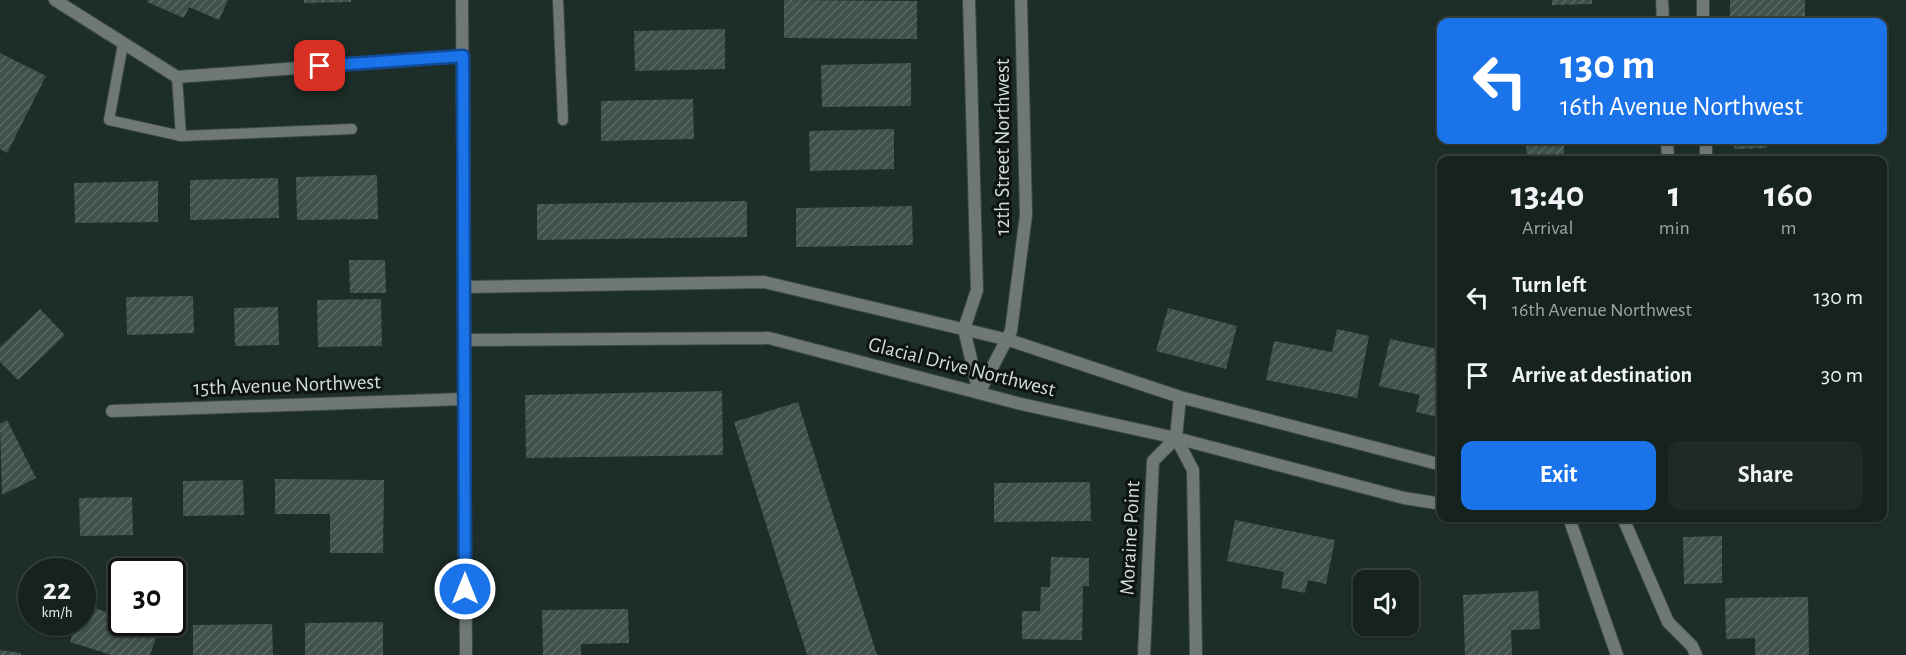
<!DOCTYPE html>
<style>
body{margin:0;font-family:"Alegreya Sans",sans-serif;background:#1f2a27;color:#f1f3f6;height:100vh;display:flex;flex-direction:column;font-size:22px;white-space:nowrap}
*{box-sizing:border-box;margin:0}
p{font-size:20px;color:#9ea4a4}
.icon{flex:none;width:33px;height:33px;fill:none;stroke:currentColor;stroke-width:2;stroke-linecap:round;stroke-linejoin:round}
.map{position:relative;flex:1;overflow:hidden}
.sheet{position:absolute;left:1437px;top:156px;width:450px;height:366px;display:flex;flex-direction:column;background:#16221e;border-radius:12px;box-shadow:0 2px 4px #0004,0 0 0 2px #353f3c}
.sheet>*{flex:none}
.top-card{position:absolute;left:1437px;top:18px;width:450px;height:126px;border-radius:12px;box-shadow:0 2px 4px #0004,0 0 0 2px #353f3c;background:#1a73e8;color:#fff;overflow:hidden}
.controls{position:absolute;left:1353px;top:570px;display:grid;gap:12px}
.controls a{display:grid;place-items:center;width:66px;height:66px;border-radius:12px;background:#16221e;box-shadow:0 2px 4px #0004,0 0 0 2px #353f3c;font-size:30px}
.speed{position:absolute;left:18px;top:558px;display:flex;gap:12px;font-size:30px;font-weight:700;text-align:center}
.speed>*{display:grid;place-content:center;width:78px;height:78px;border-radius:50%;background:#16221e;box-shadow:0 2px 4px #0004,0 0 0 2px #353f3c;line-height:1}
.speed small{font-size:15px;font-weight:400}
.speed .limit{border:3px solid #111;border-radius:9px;background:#fff;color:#111}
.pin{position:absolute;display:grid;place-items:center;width:51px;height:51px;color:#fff;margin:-26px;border-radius:12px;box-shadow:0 3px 9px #0006}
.me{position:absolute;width:66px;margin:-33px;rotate:0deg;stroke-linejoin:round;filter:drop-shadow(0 0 4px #0008)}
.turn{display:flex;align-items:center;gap:21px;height:126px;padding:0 24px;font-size:27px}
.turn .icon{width:78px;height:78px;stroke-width:2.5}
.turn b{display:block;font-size:42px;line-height:51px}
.eta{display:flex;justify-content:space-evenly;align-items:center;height:102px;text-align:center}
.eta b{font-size:36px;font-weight:700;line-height:42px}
.cta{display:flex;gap:12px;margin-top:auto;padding:12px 24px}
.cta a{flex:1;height:69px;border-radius:12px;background:#1a73e8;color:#fff;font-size:24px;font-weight:700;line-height:69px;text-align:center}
.cta a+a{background:#1f2a27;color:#f1f3f6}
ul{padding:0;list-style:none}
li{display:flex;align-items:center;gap:18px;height:78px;padding:0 24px}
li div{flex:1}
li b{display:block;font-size:22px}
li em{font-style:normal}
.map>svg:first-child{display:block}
.building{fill:url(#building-hatch)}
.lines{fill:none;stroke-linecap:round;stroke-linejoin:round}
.lane-casing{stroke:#3a4944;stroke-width:12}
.street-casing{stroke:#3a4944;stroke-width:14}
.lane{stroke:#707875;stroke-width:10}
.street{stroke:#707875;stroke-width:12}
.route-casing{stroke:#114b97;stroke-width:15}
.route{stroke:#1a73e8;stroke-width:10}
.labels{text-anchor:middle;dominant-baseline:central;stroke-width:6;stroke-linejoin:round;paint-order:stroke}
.street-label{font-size:21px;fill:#d2ddd9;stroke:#0d1412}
</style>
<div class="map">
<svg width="1906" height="655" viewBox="0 0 1906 655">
<defs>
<pattern id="building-hatch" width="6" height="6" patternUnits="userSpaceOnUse" patternTransform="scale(1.5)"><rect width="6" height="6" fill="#3e504a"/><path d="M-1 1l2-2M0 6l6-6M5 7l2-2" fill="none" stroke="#596964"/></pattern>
</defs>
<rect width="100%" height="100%" fill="#1d2d28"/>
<path class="building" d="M148 0H228L219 20 189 7 184 18 147 2Z
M304 0H351V2L304 3Z
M784 0 917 1V39L784 38Z
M1552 0H1592V4L1552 5Z
M1730 0H1805V22H1761V18H1730Z
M725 29V69L635 71 634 31Z
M0 53 46 76 7 153 0 149Z
M911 63V106L822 107 821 65Z
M693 99 694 139 601 141V101Z
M894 129V169L810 171 809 131Z
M1526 140H1564V160H1527Z
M1734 140H1766L1767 148 1734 149Z
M377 175 378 219 297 220 296 177Z
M278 178 279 218 190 220V180Z
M158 181V222L75 223 74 183Z
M747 201V237L537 240V204Z
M912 206 913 245 796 247V208Z
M349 260H385L386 293H350Z
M193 296 194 333 127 335 126 297Z
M381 299 382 346 318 347 317 300Z
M278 307 279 345 235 346 234 308Z
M1168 308 1237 326 1226 369 1156 351Z
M40 309 65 335 18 380 0 362V347Z
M1337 329 1369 336 1357 398 1266 380 1274 341 1332 352Z
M1390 339 1442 350V418L1416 412 1420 395 1379 386Z
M722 391 723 455 526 458 525 395Z
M798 402 877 655H807L734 422Z
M7 420 36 478 2 495 0 424Z
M275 479 384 480 383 553H330V514H275Z
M243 480 244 515 183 516V481Z
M1090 482 1091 521 994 522V483Z
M132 497 133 535 80 536 79 498Z
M1235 520 1335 540 1326 584 1308 580 1305 593 1281 588 1284 572 1227 561Z
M1722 536V583L1684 584 1683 537Z
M1051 557 1089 558V586H1083L1082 640 1022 639V611H1040L1041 587H1050Z
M1538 591 1540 629 1511 630 1512 655H1465L1463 595Z
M1808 597 1809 655H1755V638L1726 639 1725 598Z
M82 604 122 617V622H140L159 629 150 655H111L70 642 76 622H82Z
M628 609 629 643 581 644V655H543L542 610Z
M383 622V655H305V623Z
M272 624 273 655H193V625Z
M0 650 21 653V655H0Z"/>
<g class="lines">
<defs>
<path id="lane" d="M558 0 563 120
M123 44 109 120 181 136
M177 77 181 136 352 129"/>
<path id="street" d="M55 0 177 77 463 56
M462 0 466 655
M969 0 977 290 964 329 979 393
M1662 0 1663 22
M1703 0V22
M1667 140 1668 160
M1706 140V160
M464 287 764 282 1009 340 1180 397 1442 465
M464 340 769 338 1017 403 1176 438 1404 498 1442 504
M979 393 1011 331 1026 215 1021 0
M112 411 464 399
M1176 438 1193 470 1196 655
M1176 438 1180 397
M1569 518 1617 655
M1623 518 1668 622 1692 646 1696 655
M1144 655 1153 461 1176 438"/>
</defs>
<use href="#lane" class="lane-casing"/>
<use href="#street" class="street-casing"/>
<use href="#lane" class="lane"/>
<use href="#street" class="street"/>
</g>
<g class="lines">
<defs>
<path id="route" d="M320 66 463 56 465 589"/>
</defs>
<use href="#route" class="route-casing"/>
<use href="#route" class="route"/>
</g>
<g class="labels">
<g class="street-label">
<text transform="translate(1002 147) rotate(-90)">12th Street Northwest</text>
<text transform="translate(962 367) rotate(14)">Glacial Drive Northwest</text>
<text transform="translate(287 385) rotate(-2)">15th Avenue Northwest</text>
<text transform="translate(1130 538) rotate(-87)">Moraine Point</text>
</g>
</g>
</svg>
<div class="controls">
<a><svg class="icon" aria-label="sound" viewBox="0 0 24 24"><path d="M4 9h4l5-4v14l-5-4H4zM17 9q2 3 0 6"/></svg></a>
</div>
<div class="speed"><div>22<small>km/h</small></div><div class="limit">30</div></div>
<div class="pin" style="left:320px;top:66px;background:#d93025"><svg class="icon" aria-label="arrive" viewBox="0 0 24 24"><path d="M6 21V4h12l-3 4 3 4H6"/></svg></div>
<svg class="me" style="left:465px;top:589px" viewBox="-20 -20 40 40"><circle r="17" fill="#1a73e8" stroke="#fff" stroke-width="3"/><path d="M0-11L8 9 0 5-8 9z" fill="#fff"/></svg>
<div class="top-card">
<div class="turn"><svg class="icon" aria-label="left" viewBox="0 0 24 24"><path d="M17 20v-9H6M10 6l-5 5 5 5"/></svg><div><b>130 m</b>16th Avenue Northwest</div></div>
</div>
<section class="sheet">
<div class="eta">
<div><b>13:40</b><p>Arrival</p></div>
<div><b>1</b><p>min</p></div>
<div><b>160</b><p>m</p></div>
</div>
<ul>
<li><svg class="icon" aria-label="left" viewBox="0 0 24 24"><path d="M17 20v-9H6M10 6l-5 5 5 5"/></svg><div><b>Turn left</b><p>16th Avenue Northwest</p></div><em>130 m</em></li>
<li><svg class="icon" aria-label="arrive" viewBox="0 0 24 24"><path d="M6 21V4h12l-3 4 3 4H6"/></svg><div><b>Arrive at destination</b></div><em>30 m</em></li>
</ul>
<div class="cta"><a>Exit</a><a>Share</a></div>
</section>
</div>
